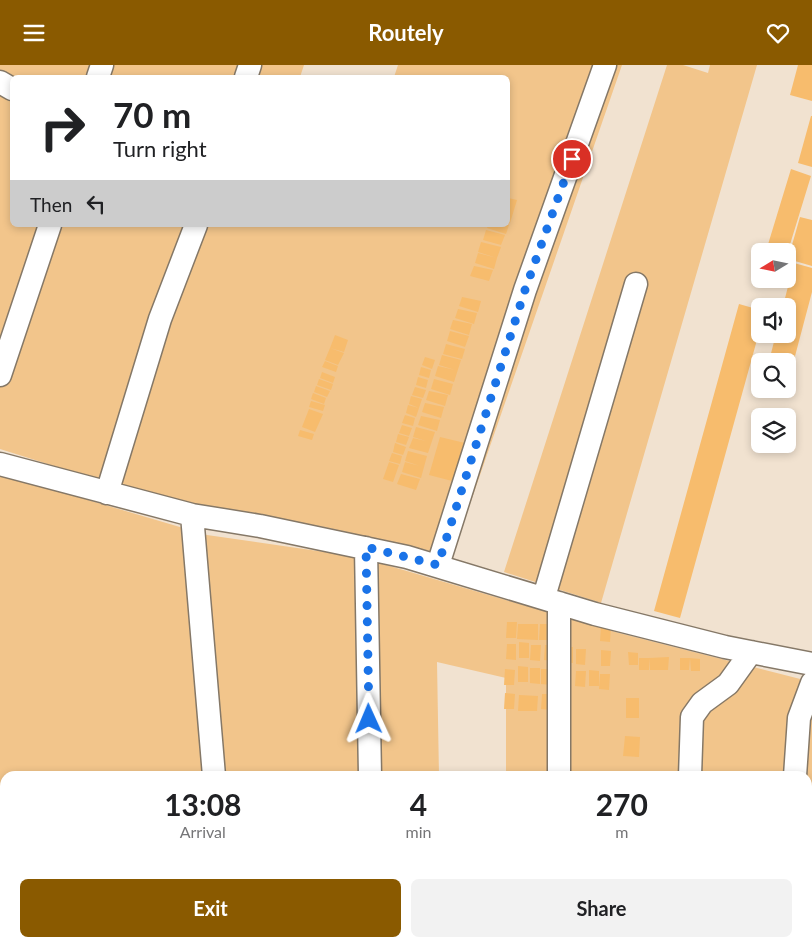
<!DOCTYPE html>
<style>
body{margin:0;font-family:Lato,sans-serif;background:#f2f2f2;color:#202124;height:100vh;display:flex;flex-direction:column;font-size:19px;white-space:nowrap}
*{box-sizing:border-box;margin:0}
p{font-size:16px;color:#757577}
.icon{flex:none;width:28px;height:28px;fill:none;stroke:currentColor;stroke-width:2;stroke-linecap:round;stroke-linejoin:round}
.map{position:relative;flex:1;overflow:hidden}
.details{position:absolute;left:0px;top:706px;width:812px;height:176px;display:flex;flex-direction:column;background:#fff;border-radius:15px 15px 0 0;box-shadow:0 2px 8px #0003}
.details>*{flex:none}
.hud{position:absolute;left:10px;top:10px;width:500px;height:152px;border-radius:8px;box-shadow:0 2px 8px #0003;background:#fff;color:#202124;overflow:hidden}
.needle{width:32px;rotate:260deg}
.buttons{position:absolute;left:751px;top:178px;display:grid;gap:10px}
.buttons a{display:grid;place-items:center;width:45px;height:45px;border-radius:8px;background:#fff;box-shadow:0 2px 8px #0003;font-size:25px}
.pin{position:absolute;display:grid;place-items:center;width:42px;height:42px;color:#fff;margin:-21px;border:2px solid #fff;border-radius:50%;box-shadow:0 1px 5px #0007}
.me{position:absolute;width:55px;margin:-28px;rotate:359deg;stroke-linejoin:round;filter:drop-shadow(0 0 4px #0008)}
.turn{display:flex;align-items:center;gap:18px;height:105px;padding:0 20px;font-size:22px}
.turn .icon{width:65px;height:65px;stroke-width:2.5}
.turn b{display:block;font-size:35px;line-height:42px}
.then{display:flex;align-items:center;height:48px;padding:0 20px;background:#0003;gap:10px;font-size:19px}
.eta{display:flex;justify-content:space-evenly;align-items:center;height:85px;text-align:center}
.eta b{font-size:30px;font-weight:700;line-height:35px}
.primary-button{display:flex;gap:10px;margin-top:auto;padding:10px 20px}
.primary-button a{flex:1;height:58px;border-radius:8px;background:#8a5a00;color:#fff;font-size:20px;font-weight:700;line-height:58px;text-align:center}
.primary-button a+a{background:#f2f2f2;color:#202124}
header{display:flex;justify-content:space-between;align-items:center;height:65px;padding:0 20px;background:#8a5a00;color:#fff;font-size:22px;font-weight:700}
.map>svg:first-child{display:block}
.green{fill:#f2c58b}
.building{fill:#f7bc6d}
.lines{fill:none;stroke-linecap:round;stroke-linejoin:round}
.minor-casing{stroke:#857867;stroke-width:25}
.minor{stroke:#fff;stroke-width:22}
.route{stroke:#1a73e8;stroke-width:9;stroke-dasharray:0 16.2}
</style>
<header><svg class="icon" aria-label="menu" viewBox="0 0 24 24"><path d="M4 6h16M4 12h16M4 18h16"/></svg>Routely<svg class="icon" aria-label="heart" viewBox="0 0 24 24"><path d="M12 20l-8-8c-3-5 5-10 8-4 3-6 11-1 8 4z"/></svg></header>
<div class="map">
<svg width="812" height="882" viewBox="0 0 812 882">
<rect width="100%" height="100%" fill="#f1e2d0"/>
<path class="green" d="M0 0H304L300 12H12V160H508V12H394L398 0H622L452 491 324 462 153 432 0 384Z
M667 0H683L708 8 710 0H757L601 538 504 507Z
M0 409 207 470 359 492 619 568 812 617V882H505V878H808V711H506V613L437 597 439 711H5V822L0 774Z
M11 878H443V882H11Z"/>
<path class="building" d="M798 0H812V36L790 30Z
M811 51H812V102L798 98Z
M791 104 811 111 788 186H766Z
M508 133 517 135 510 158H508Z
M800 152 812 155V201L788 194Z
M488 160H509L506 169 487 163Z
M486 165 505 170 501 180 483 175Z
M481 177 501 182 497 193 478 187Z
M478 188 497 193 494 204 475 198Z
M794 198 812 203V227L790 310 788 309V296H769L776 269H788V241H783Z
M474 201 493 205 489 216 470 211Z
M462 232 481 236 478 247 459 241Z
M739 239 760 245V264L680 553 654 546Z
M458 244 477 248 474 259 455 253Z
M453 255 472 259 469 270 450 264Z
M450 266 469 271 465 282 447 276Z
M335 270 348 275 344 287 330 283Z
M446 279 465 284 462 294 443 289Z
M330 283 344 288 338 300 325 295Z
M442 290 461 295 454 317 435 311 438 301 455 305 439 300Z
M425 292 435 295 432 304 422 300Z
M325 296 338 301 336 307 322 302Z
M421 302 431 305 429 313 419 310Z
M322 307 335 312 333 318 320 313Z
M418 312 428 315 426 323 416 320Z
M319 314 333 319 331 325 317 320Z
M434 314 453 319 450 330 431 324Z
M316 321 330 326 327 332 314 327Z
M415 322 426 325 423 333 412 330Z
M429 326 448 330 445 341 426 335Z
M313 328 326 333 324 339 311 334Z
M411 331 422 334 419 343 409 339Z
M311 336 325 340 323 346 309 342Z
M425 338 444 342 441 353 422 347Z
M408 340 419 343 416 352 406 348Z
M309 344 323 349 315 367 302 362Z
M405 350 415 353 413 361 402 358Z
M421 351 440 355 437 366 418 360Z
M402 360 412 363 409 371 399 368Z
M416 362 435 367 428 388 409 383 413 373 426 376 413 372Z
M300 365 314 369 312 375 298 371Z
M398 369 409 372 406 380 396 377Z
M440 372 465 378 456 417 429 410Z
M395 378 406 382 403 390 393 387Z
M408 386 427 391 421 413 402 407 405 397 420 401 405 396Z
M392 388 402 391 400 399 389 396Z
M389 397 399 400 393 417 383 414Z
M401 409 420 414 416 425 397 419Z
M507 557H517L516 573H506Z
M518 559H538V575L517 574Z
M540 559H550L549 575H539Z
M601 561H611L610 577 600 576Z
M519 577 529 578V593H519Z
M507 579H516V595L506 594Z
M531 580H541L540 596 530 595Z
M545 580H555L554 596 544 595Z
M563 582H573V598H563Z
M576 584H586L585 600 576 599Z
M601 585 611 586 610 601H601Z
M628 587 638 588V600H629Z
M669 592 668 605H650L649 593Z
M639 593H649V605H639Z
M680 593H690L689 605H680Z
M690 593 700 594V606H691Z
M518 601 528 602V617H518Z
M530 603H540V619L530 618Z
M505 604 515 605 514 620H504Z
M541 604H551V620L541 619Z
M589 605 599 606V621H589Z
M576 606H586L585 622 575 621Z
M600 609H610L609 625 599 624Z
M505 628 515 629 514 644H504Z
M542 629H552L551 645 541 644Z
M519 630 538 631 537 646H518Z
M626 633H639V653H626Z
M625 671 640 672 639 692 623 691Z"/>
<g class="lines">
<defs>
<path id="minor" d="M98 12 102 0
M246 12 250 0
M0 17 12 24
M0 310 50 160
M0 399 192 450 260 461 407 492 595 549 725 582 812 599
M107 428 160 254 196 160
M192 450 214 711
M366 483 370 711
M438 500 525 225 605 0
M544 532 636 219
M559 711V538
M690 711 692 652 702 638 728 619 751 587
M795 711 799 653 812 618
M0 856 3 882
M228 878V882
M372 878V882
M558 882V878
M684 882 685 878
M792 882V878"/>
</defs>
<use href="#minor" class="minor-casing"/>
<use href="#minor" class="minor"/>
</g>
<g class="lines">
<path class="route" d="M369 654 366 482 438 500 525 225 572 94"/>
</g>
</svg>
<div class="buttons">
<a><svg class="needle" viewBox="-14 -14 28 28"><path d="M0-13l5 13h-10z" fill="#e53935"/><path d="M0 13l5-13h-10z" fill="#757577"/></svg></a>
<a><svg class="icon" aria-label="sound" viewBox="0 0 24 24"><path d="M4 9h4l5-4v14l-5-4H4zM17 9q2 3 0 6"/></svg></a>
<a><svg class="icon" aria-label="search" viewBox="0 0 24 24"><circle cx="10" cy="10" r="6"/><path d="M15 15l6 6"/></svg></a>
<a><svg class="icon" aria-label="layers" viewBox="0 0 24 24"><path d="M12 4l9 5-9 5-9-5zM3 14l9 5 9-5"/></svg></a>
</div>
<div class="pin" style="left:572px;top:94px;background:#d93025"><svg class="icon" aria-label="arrive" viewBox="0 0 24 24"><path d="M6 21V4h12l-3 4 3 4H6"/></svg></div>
<svg class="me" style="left:369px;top:654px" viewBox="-20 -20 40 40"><path d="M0-17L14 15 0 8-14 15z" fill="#1a73e8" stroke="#fff" stroke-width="4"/></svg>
<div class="hud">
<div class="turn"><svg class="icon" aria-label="right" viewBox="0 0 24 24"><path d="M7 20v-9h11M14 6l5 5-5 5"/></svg><div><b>70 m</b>Turn right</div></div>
<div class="then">Then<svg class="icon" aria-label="left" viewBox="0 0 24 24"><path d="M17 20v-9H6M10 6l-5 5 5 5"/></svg></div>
</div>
<section class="details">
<div class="eta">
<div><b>13:08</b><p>Arrival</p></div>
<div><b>4</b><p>min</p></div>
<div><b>270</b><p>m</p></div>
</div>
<div class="primary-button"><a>Exit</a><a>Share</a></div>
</section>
</div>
